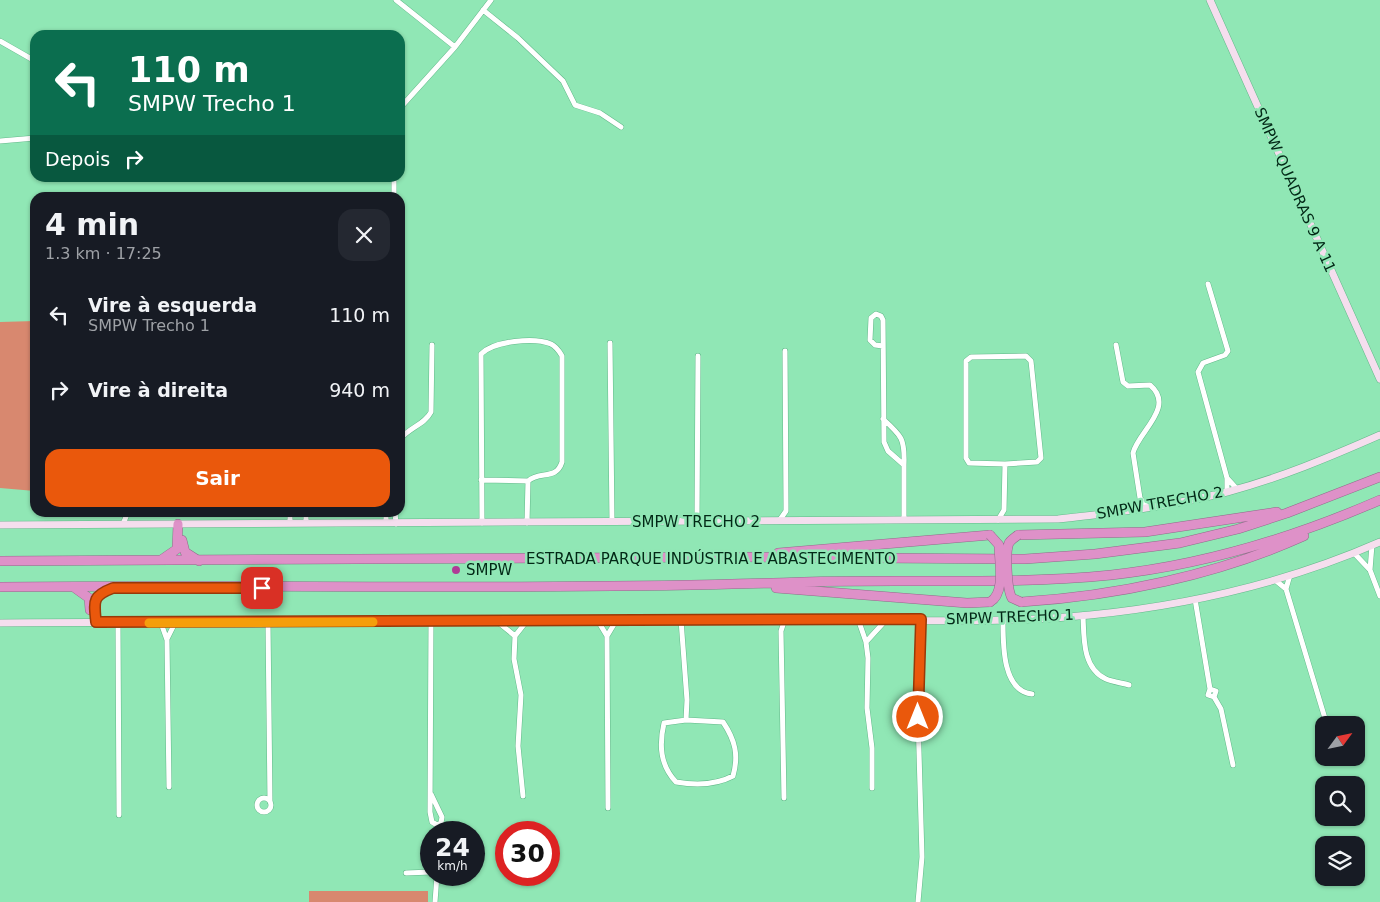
<!DOCTYPE html>
<html lang="pt">
<meta charset="utf-8">
<style>
body{margin:0;font-family:"DejaVu Sans",sans-serif;background:#242831;color:#f1f3f6;height:100vh;display:flex;flex-direction:column;font-size:19px;white-space:nowrap}
*{box-sizing:border-box;margin:0}
p{font-size:16px;color:#9ea1a6}
.icon{flex:none;width:28px;height:28px;fill:none;stroke:currentColor;stroke-width:2;stroke-linecap:round;stroke-linejoin:round}
.map{position:relative;flex:1;overflow:hidden}
.details{position:absolute;left:30px;top:192px;width:375px;height:325px;display:flex;flex-direction:column;background:#171b24;border-radius:15px;box-shadow:0 1px 4px #0004}
.details>*{flex:none}
.guide{position:absolute;left:30px;top:30px;width:375px;height:152px;border-radius:15px;box-shadow:0 1px 4px #0004;background:#0b6e4f;color:#fff;overflow:hidden}
.needle{width:32px;rotate:57deg}
.tools{position:absolute;left:1315px;top:716px;display:grid;gap:10px}
.tools a{display:grid;place-items:center;width:50px;height:50px;border-radius:10px;background:#171b24;box-shadow:0 1px 4px #0004;font-size:25px}
.speed{position:absolute;left:420px;top:821px;display:flex;gap:10px;font-size:25px;font-weight:700;text-align:center}
.speed>*{display:grid;place-content:center;width:65px;height:65px;border-radius:50%;background:#171b24;box-shadow:0 1px 4px #0004;line-height:1}
.speed small{font-size:12px;font-weight:400}
.speed .limit{border:8px solid #d22;background:#fff;color:#111}
.pin{position:absolute;display:grid;place-items:center;width:42px;height:42px;color:#fff;margin:-21px;border-radius:10px;box-shadow:0 2px 8px #0006}
.me{position:absolute;width:55px;margin:-28px;rotate:0deg;stroke-linejoin:round;filter:drop-shadow(0 0 4px #0008)}
.turn{display:flex;align-items:center;gap:18px;height:105px;padding:0 15px;font-size:22px}
.turn .icon{width:65px;height:65px;stroke-width:2.5}
.turn b{display:block;font-size:35px;line-height:42px}
.then{display:flex;align-items:center;height:48px;padding:0 15px;background:#0003;gap:10px;font-size:19px}
.round{display:grid;place-items:center;flex:none;width:52px;height:52px;border-radius:15px;background:#242831}
.overview{display:flex;align-items:center;justify-content:space-between;height:85px;padding:0 15px}
h1{font-size:30px;font-weight:600;line-height:38px}
.action{display:flex;gap:10px;margin-top:auto;padding:10px 15px}
.action a{flex:1;height:58px;border-radius:15px;background:#ea580c;color:#fff;font-size:20px;font-weight:600;line-height:58px;text-align:center}
ul{padding:0;list-style:none}
li{display:flex;align-items:center;gap:15px;height:75px;padding:0 15px}
li div{flex:1}
li b{display:block;font-size:19px}
li em{font-style:normal}
.map>svg:first-child{display:block}
.green{fill:#d8886f}
.lines{fill:none;stroke-linecap:round;stroke-linejoin:round}
.street-casing{stroke:#62b889;stroke-width:6}
.secondary-casing{stroke:#62b889;stroke-width:8}
.highway-casing{stroke:#916c8a;stroke-width:10}
.street{stroke:#fff;stroke-width:5}
.secondary{stroke:#f5deee;stroke-width:7}
.highway{stroke:#de91c8;stroke-width:9}
.highway-bridge-casing{stroke:#916c8a;stroke-width:10;stroke-linecap:butt}
.highway-bridge{stroke:#de91c8;stroke-width:9}
.route-casing{stroke:#983908;stroke-width:12}
.route{stroke:#ea580c;stroke-width:9}
.slow{stroke:#f59e0b;stroke-width:9}
.poi-dot{fill:#b03c96;stroke:#90e7b5;stroke-width:2}
.labels{text-anchor:middle;dominant-baseline:central;stroke-width:5;stroke-linejoin:round;paint-order:stroke}
.street-label{font-size:15px;fill:#022816;stroke:#90e7b5}
.poi-label{font-size:15px;fill:#022816;stroke:#90e7b5;text-anchor:start}
</style>
<div class="map">
<svg width="1380" height="902" viewBox="0 0 1380 902">
<rect width="100%" height="100%" fill="#90e7b5"/>
<path class="green" d="M35 321V491L0 488V322Z
M309 891H428V902H309Z"/>
<g class="lines">
<defs>
<path id="street" d="M396 0 455 47
M483 10 518 38 563 81 575 105 600 113 621 127
M0 41 35 61
M400 108 455 47 491 0
M0 141 35 138
M394 178V198
M1208 284 1228 351 1225 355 1203 363 1198 372 1227 478V492
M610 343 612 522
M1116 345 1123 382 1128 386 1150 385C1176 407 1138 432 1133 453L1140 498 1148 508
M883 346 875 345 870 340 871 318 876 314 881 316 883 320 884 442 888 451 904 465V520
M1026 356 1031 361 1041 458 1037 462 1005 464 969 463 966 458V361L971 357Z
M883 419C902 436 905 439 904 465
M400 439C409 428 425 424 431 412L432 345
M1227 478 1237 489
M481 480 528 481
M395 512 396 524
M998 520 1004 510 1005 464
M697 521 698 356
M779 521 786 511V504L785 351
M290 523V512
M306 523V512
M386 523V512
M482 523 481 354C494 341 534 337 551 344 557 347 559 351 562 356V462C556 481 540 470 528 481L527 523
M123 524 128 512
M1354 553 1370 570 1380 596
M1370 570 1372 545
M1290 575 1286 589 1327 725
M1275 580 1286 589
M1195 599 1210 689
M1083 615C1084 637 1082 668 1106 679 1113 682 1122 683 1129 685
M858 619 866 642 868 658 867 708 872 748V788
M681 620 687 700 686 720 664 723C659 745 660 765 676 782 694 785 716 785 733 776 739 755 735 740 723 722L686 720
M1003 620C1003 643 1002 691 1032 694
M431 621 430 812 432 822 437 825 441 823 442 817 431 794
M598 621 607 636
M498 622 515 636
M161 623 167 640 169 787
M268 623 270 802
M118 624 119 815
M167 639 175 623
M866 642 886 620
M1214 697 1216 691 1210 689 1208 695 1214 697 1221 709 1233 765
M523 796 518 746 521 695 514 659 515 636 526 622
M784 798 781 631 785 619
M257 805a7 7 0 1 1 14 0a7 7 0 1 1-14 0Z
M608 808 607 636 616 621
M406 873 431 872
M435 902 437 875
M918 902 922 857 918 717 921 619"/>
<path id="secondary" d="M1210 0 1380 379
M0 525 1058 519C1115 513 1171 506 1227 492 1280 478 1330 457 1380 435
M0 623C89 622 177 623 266 623 429 623 592 621 755 619 866 618 979 626 1090 615 1189 605 1289 582 1380 542"/>
<path id="highway" d="M1018 535 1145 532 1277 512
M182 540 185 552 199 561
M778 553 990 535
M161 560 177 549 178 524
M0 561 737 557 1025 559 1095 554 1180 543 1238 529 1287 513 1380 477
M0 587C268 584 536 591 804 582 906 579 1009 585 1111 575 1204 565 1295 537 1380 500
M75 588 89 598 90 610
M776 588 967 603 990 602
M1021 602C1116 596 1217 575 1304 536
M96 623 94 604 96 597 110 589"/>
</defs>
<use href="#street" class="street-casing"/>
<use href="#secondary" class="secondary-casing"/>
<use href="#highway" class="highway-casing"/>
<use href="#street" class="street"/>
<use href="#secondary" class="secondary"/>
<use href="#highway" class="highway"/>
<defs>
<path id="highway-bridge" d="M990 535 999 545C999 561 1006 593 990 602
M1018 535C1014 538 1011 540 1009 543 1005 552 1007 590 1012 598L1021 602"/>
</defs>
<use href="#highway-bridge" class="highway-bridge-casing"/>
<use href="#highway-bridge" class="highway-bridge"/>
</g>
<g class="lines">
<defs>
<path id="route" d="M262 588H113C92 596 94 601 96 622L921 619 918 717"/>
</defs>
<use href="#route" class="route-casing"/>
<use href="#route" class="route"/>
<path class="slow" d="M149 623 373 622"/>
</g>
<circle class="poi-dot" cx="456" cy="570" r="5"/>
<g class="labels">
<g class="street-label">
<text transform="translate(1295 190) rotate(66)">SMPW QUADRAS 9 A 11</text>
<text transform="translate(1160 503) rotate(-10)">SMPW TRECHO 2</text>
<text x="696" y="522">SMPW TRECHO 2</text>
<text x="711" y="559">ESTRADA PARQUE INDÚSTRIA E ABASTECIMENTO</text>
<text transform="translate(1010 617) rotate(-2)">SMPW TRECHO 1</text>
</g>
<g class="poi-label">
<text x="466" y="570">SMPW</text>
</g>
</g>
</svg>
<div class="tools">
<a><svg class="needle" viewBox="-14 -14 28 28"><path d="M0-13l5 13h-10z" fill="#e53935"/><path d="M0 13l5-13h-10z" fill="#9ea1a6"/></svg></a>
<a><svg class="icon" aria-label="search" viewBox="0 0 24 24"><circle cx="10" cy="10" r="6"/><path d="M15 15l6 6"/></svg></a>
<a><svg class="icon" aria-label="layers" viewBox="0 0 24 24"><path d="M12 4l9 5-9 5-9-5zM3 14l9 5 9-5"/></svg></a>
</div>
<div class="speed"><div>24<small>km/h</small></div><div class="limit">30</div></div>
<div class="pin" style="left:262px;top:588px;background:#d93025"><svg class="icon" aria-label="arrive" viewBox="0 0 24 24"><path d="M6 21V4h12l-3 4 3 4H6"/></svg></div>
<svg class="me" style="left:918px;top:717px" viewBox="-20 -20 40 40"><circle r="17" fill="#ea580c" stroke="#fff" stroke-width="3"/><path d="M0-11L8 9 0 5-8 9z" fill="#fff"/></svg>
<div class="guide">
<div class="turn"><svg class="icon" aria-label="left" viewBox="0 0 24 24"><path d="M17 20v-9H6M10 6l-5 5 5 5"/></svg><div><b>110 m</b>SMPW Trecho 1</div></div>
<div class="then">Depois<svg class="icon" aria-label="right" viewBox="0 0 24 24"><path d="M7 20v-9h11M14 6l5 5-5 5"/></svg></div>
</div>
<section class="details">
<div class="overview"><div><h1>4 min</h1><p>1.3 km · 17:25</p></div><a class="round"><svg class="icon" aria-label="close" viewBox="0 0 24 24"><path d="M6 6l12 12M18 6L6 18"/></svg></a></div>
<ul>
<li><svg class="icon" aria-label="left" viewBox="0 0 24 24"><path d="M17 20v-9H6M10 6l-5 5 5 5"/></svg><div><b>Vire à esquerda</b><p>SMPW Trecho 1</p></div><em>110 m</em></li>
<li><svg class="icon" aria-label="right" viewBox="0 0 24 24"><path d="M7 20v-9h11M14 6l5 5-5 5"/></svg><div><b>Vire à direita</b></div><em>940 m</em></li>
</ul>
<div class="action"><a>Sair</a></div>
</section>
</div>
